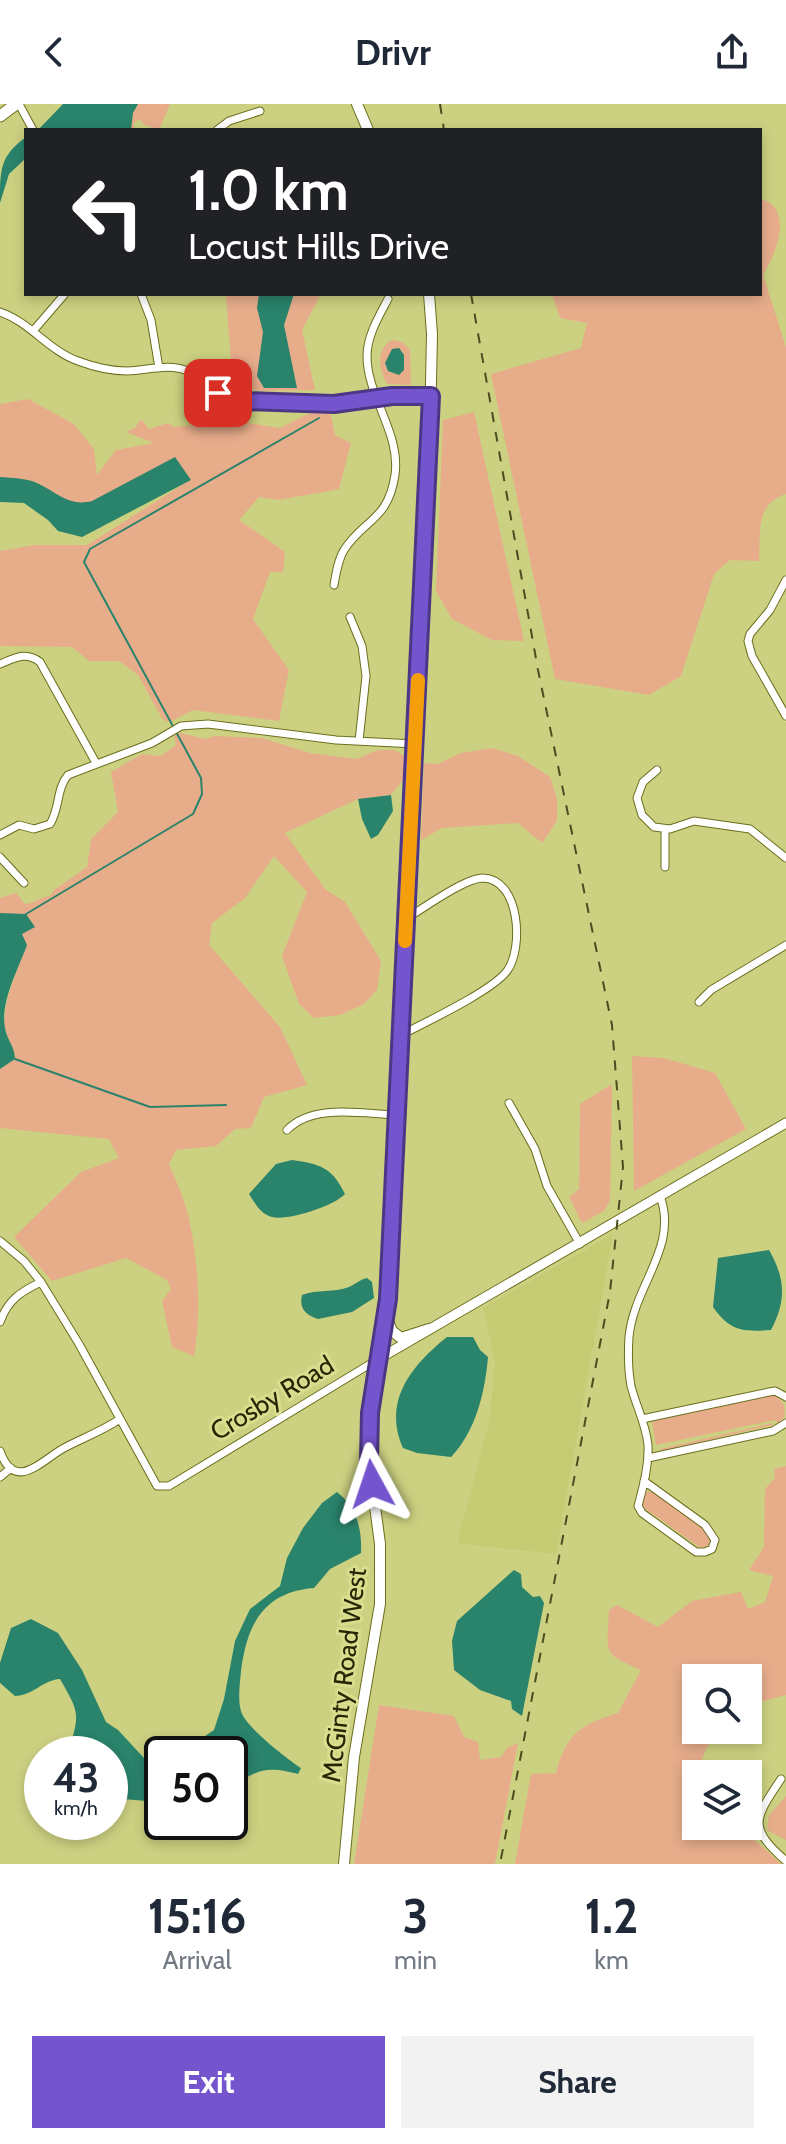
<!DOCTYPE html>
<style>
body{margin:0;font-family:Cabin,sans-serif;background:#f2f2f3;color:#1f2937;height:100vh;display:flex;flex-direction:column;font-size:30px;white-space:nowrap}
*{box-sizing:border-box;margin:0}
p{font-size:26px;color:#747a83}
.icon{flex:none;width:44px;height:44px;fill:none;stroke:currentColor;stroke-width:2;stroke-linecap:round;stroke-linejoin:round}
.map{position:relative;height:1760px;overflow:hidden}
.side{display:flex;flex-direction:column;background:#fff;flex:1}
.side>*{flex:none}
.top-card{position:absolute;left:24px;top:24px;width:738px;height:168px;border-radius:0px;box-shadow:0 4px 12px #0003;background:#202124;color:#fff;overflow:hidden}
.tools{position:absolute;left:682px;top:1560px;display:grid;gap:16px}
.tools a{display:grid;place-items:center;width:80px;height:80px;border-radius:0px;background:#fff;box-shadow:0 4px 12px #0003;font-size:40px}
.speed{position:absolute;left:24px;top:1632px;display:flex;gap:16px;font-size:40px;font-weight:700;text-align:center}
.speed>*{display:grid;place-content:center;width:104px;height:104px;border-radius:50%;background:#fff;box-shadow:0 4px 12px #0003;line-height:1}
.speed small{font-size:20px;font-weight:400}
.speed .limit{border:4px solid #111;border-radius:12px;background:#fff;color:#111}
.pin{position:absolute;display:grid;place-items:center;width:68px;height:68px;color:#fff;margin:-34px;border-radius:16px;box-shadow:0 4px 12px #0006}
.me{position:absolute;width:88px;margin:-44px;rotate:355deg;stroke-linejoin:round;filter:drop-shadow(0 0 6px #0008)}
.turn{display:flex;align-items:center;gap:28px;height:168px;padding:0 32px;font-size:36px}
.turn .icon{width:104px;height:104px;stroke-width:2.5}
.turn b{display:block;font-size:56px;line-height:68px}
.eta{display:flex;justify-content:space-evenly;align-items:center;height:136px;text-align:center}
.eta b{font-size:48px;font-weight:800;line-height:56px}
.action{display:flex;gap:16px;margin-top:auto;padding:16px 32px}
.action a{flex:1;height:92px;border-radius:0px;background:#7555ce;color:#fff;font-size:32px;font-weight:800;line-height:92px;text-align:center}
.action a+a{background:#f2f2f3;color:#1f2937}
header{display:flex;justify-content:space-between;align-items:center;height:104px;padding:0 32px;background:#fff;font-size:36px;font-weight:800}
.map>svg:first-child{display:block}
.built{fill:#c5cb72}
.green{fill:#e7ad8b}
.water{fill:#2a836b}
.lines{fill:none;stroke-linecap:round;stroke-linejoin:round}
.stream{stroke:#2a836b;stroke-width:2}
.minor-casing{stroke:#6b6e1c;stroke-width:9}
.tertiary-casing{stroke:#6b6e1c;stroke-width:11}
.secondary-casing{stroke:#6b6e1c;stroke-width:12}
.primary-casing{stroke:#6b6e1c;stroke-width:13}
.minor{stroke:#fff;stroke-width:7}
.tertiary{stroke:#fff;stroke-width:9}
.secondary{stroke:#fff;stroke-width:10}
.primary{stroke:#fff;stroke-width:11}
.rail{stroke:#4b4d21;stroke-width:2;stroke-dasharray:10 10;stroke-linecap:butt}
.route-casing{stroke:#4c3786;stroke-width:20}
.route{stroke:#7555ce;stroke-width:14}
.slow{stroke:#f59e0b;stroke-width:14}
.labels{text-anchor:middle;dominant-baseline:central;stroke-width:6;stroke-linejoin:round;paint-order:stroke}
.street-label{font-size:26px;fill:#252605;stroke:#d9de8e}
</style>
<header><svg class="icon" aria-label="back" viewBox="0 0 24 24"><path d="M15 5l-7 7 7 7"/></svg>Drivr<svg class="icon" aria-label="share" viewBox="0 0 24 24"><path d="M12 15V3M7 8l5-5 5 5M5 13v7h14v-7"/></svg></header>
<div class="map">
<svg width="786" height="1760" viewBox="0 0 786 1760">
<rect width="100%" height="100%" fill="#ccd181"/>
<path class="built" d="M613 1130 556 1450 457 1439 490 1315 495 1257 483 1204Z"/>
<path class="green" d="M138 0H170L159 26 145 21 139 15 134 19V26H131L133 9Z
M760 95C768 97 771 99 776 105 786 127 775 149 763 171L786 243V390C754 400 761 430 759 457L730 456 714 470 681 572 649 591 555 575 491 270 581 244 587 219 560 214 553 193 549 190H760Z
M226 190H321L302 226 315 286 263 287 233 283Z
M392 236 402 238 410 246 411 281 387 280C379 265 375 246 392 236Z
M214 294 229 300 243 302 249 319 280 324 312 308H330L335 331 351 339 339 385 279 396 259 393 239 416 285 448 283 468H270L253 515 289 566 279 617 193 606 170 618 163 616 138 571 119 557H89L72 543 0 542V447L34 441H87L190 376 80 400 63 396 36 378 0 373V300L28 295 74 320 94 345 97 371 116 346 154 339 126 328 135 324 141 315 149 325 168 319 174 323 204 320 203 301Z
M474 308 524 537 492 536 452 515 436 487 443 316Z
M180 629 206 635 214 632 262 634 310 649 356 655 378 646H395L404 652 403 676 391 691 358 695 285 729 325 785 345 798 381 857 377 886 364 900 340 911 314 914 299 900 282 852 307 788 274 752 245 794 212 819 209 841 280 923 307 981 264 993 251 1024 235 1025 216 1042 176 1046 169 1060C175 1075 183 1091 187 1107 198 1150 202 1209 194 1252L172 1243 162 1197 171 1185 167 1176 126 1154 52 1177 14 1133 81 1068 119 1054 109 1035 0 1024V965L15 955C15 942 7 936 5 924 1 898 19 866 26 841L0 809V794L16 789 25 800C35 799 41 793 50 792L54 786 87 763 91 735 118 708 111 668 142 650 160 652 176 641 174 632Z
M492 644 518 652 550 673 557 694V717L542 739 518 719 442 724 421 736 424 659 438 660 461 649Z
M632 952 664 954 715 969 746 1025 634 1087Z
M612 980 610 1097 604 1107 582 1119 569 1093 579 1085 580 1000Z
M767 1291 777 1292 784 1301 785 1312 778 1320 775 1316 656 1341 652 1318 655 1316Z
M773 1319V1321L661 1347 660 1345Z
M786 1362V1591L755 1599 748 1606V1574H696V1626H726L707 1643 696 1670V1722H712L732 1735 745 1727 781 1760H515L531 1670 556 1669C566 1630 581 1620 618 1609L641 1566C601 1549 607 1549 609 1506L617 1501 658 1523 692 1497 741 1488 748 1505 765 1498 773 1472 749 1466 764 1443 765 1385 775 1374 774 1365Z
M647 1388H656L710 1429V1440L704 1444 699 1443 643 1403 642 1395Z
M379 1601 454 1612 464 1633 478 1638 480 1656 501 1653 507 1644 518 1639 495 1760H354Z
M786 1692V1736L767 1726 769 1711Z"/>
<path class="water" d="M63 0H138L133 9 131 26H38Z
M26 33V54L9 70 0 99C0 65 0 52 26 33Z
M259 190H294L284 221 297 284H264L257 272 263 228 257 204Z
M399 244 404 251V266L399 271 388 267 385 259 392 245Z
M175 353 191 376 82 433 58 427 48 416 24 399 0 398V373C12 374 28 374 39 380 58 389 69 403 92 397Z
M391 691 393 707 378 731 371 735 362 715 358 695Z
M0 809 26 810 35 823 22 830 27 841C18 866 0 898 5 924 7 936 15 943 15 955L0 965Z
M292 1056C320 1060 332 1063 345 1090 334 1102 288 1117 272 1113 260 1110 255 1099 249 1090L276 1060Z
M769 1146C786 1175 786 1198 771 1226 742 1228 730 1227 713 1203L718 1154Z
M367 1174 372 1178 374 1194 352 1208 318 1215C305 1211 299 1204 302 1191 317 1185 334 1189 349 1183 356 1180 359 1176 367 1174Z
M447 1233H473L480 1246 488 1253C485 1288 476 1327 451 1353L417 1349 403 1344C382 1297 412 1261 447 1233Z
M337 1388C357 1404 362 1425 361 1449L330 1465 314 1484C263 1488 247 1521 241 1567 240 1580 237 1597 242 1610 249 1625 286 1654 301 1664L298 1670C265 1661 256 1666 230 1685V1650H190L199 1636 214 1626 224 1595 235 1537 250 1505 280 1482 287 1454 303 1424 322 1399Z
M514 1466 521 1470 522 1483 533 1493 540 1492 544 1499 522 1612 512 1605 511 1597 480 1586 454 1566 452 1537 457 1517Z
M31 1515 58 1529 82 1566 106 1618 118 1626 144 1654 162 1661V1711L147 1697 110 1694V1650H68C79 1610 81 1611 60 1575 43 1576 32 1592 15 1592L0 1579V1559L11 1524Z
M170 1718H212L198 1730 183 1729Z"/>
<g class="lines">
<path class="stream" d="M26 810 193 710 202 690 201 674 84 458 90 445 319 314
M15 955 150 1003 226 1001"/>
<defs>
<path id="minor" d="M19 0 33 26
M217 26 229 17 260 7
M141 190 151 216 159 264
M0 208C30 218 49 247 78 257 94 263 110 267 127 267 144 267 160 261 177 264 198 267 212 286 230 295L334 300 392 292H431
M33 227 64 191
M786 476 770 506 750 530 748 537 752 552 786 612
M334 481C336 469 338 456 344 446 364 415 388 417 395 371 401 329 367 293 367 252 367 232 379 212 388 195
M350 513 362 542 366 572 359 637
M0 560C15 554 26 547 40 558L96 659
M657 666 643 678 637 694 642 711 654 723 670 725 694 717 750 725 786 754
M0 731 19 721 34 725 50 720C60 705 56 685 68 671L152 639 181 622 208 620 336 636 415 640
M0 753 24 779
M665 763V726
M699 898 711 886 786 841
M401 931C426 918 492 887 507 867 524 844 520 775 483 774 465 774 424 804 407 814
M509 999 535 1045 547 1082 580 1140
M287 1026C313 999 363 1010 397 1011
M0 1137 24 1157 41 1178 79 1240 157 1382H169L380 1254
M0 1218C8 1196 20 1188 41 1178
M642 1315 769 1288 775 1287 786 1293
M0 1347C15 1390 43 1355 64 1344 83 1334 102 1327 120 1315
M648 1354 773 1327 786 1319
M0 1373 11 1364
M644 1377 705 1421 715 1436 712 1445 705 1448H696L642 1409 638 1402C643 1383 649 1362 648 1341 646 1320 636 1302 631 1282 628 1266 628 1249 629 1233 634 1181 679 1143 660 1092
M781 1675C755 1714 747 1723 786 1757"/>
<path id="tertiary" d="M380 1254 786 1019"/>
<path id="secondary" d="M357 0 368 26
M386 1212 392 1227 401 1234 429 1225
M344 1760 354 1653 380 1500V1440L369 1357 368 1333 388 1195 430 327 432 230 429 190"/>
<path id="primary" d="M0 12 16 0"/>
</defs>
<use href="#minor" class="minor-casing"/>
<use href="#tertiary" class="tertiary-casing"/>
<use href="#secondary" class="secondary-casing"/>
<use href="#primary" class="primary-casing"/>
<use href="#minor" class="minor"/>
<use href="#tertiary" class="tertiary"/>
<use href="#secondary" class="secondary"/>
<use href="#primary" class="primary"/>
<path class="rail" d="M440 0 444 26
M471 190 538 566 612 921 623 1063 610 1188 500 1760"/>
</g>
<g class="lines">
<defs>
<path id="route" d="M218 289 230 295 243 297 334 300 392 292H431L388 1195 370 1309 369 1357 372 1380"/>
</defs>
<use href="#route" class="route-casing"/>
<use href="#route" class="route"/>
<path class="slow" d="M405 837 418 576"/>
</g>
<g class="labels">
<g class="street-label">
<text transform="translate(272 1294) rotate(-31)">Crosby Road</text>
<text transform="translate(344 1571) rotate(-83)">McGinty Road West</text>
</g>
</g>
</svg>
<div class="tools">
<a><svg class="icon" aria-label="search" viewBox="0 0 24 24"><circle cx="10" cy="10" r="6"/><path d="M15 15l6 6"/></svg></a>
<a><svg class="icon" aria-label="layers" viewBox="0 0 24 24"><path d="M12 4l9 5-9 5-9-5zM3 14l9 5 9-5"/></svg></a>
</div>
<div class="speed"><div>43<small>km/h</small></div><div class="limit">50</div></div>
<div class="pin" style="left:218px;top:289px;background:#d93025"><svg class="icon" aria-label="arrive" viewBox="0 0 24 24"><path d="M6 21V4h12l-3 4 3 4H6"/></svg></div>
<svg class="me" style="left:372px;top:1380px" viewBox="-20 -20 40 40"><path d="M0-17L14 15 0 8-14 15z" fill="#7555ce" stroke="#fff" stroke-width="4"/></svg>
<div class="top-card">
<div class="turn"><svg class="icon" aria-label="left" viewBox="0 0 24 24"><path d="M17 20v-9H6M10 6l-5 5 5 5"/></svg><div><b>1.0 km</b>Locust Hills Drive</div></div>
</div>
</div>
<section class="side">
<div class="eta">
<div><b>15:16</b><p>Arrival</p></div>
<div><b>3</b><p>min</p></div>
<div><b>1.2</b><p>km</p></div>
</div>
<div class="action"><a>Exit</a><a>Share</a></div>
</section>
